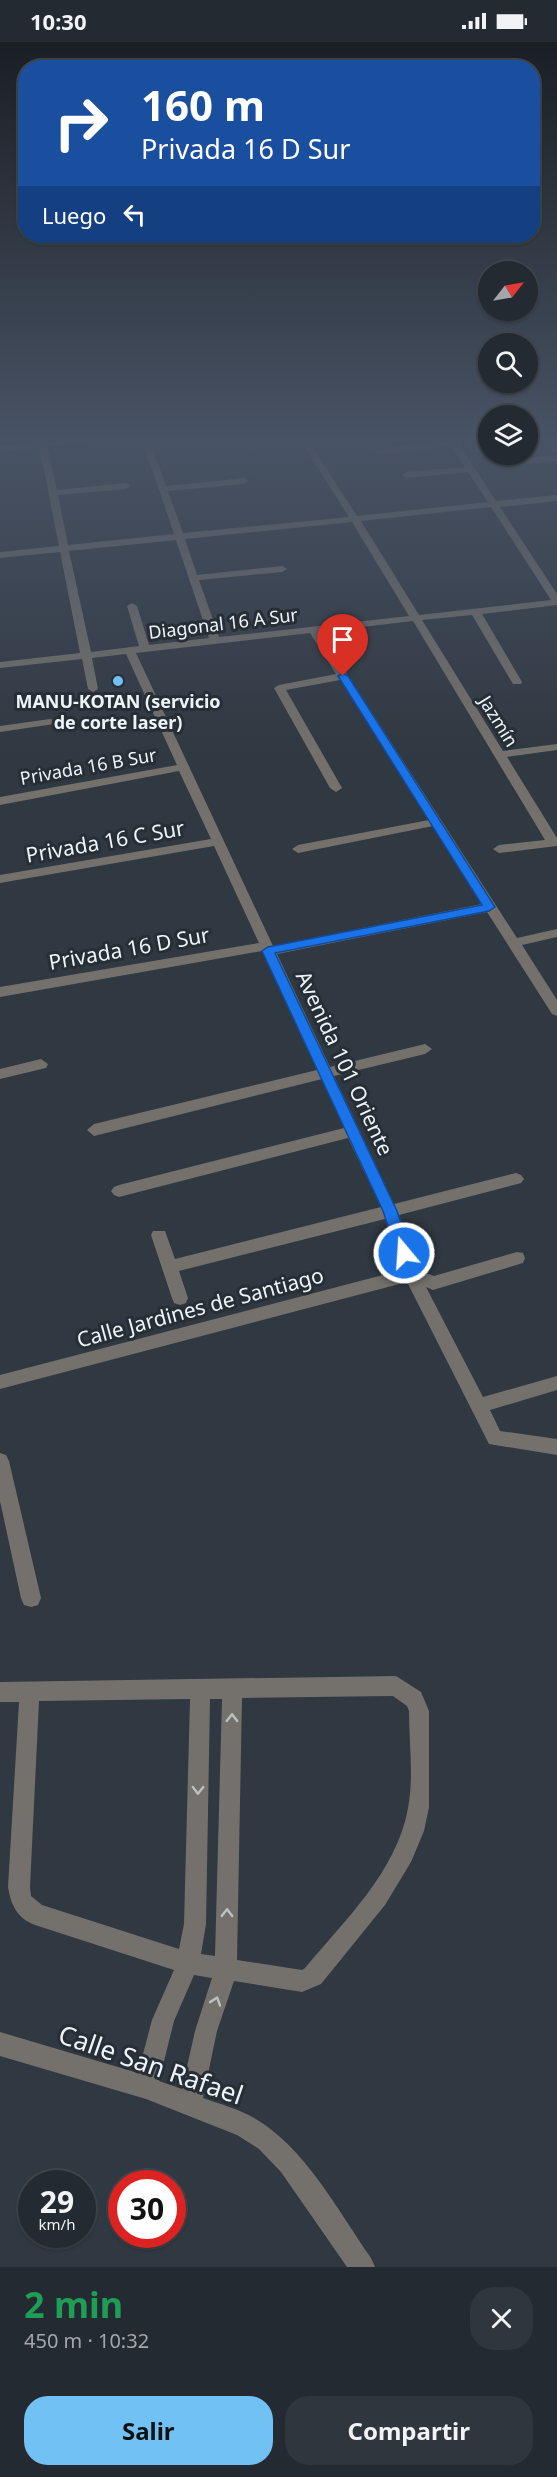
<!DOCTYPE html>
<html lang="es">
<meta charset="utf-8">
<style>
body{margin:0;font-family:"Noto Sans",sans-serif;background:#30363d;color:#f1f3f6;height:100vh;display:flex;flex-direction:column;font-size:22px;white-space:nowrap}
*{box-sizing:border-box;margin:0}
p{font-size:20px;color:#a3a7ab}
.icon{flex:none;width:33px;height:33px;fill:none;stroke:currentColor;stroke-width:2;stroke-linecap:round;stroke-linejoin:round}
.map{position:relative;height:2225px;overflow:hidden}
.sheet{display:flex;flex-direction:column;background:#242a31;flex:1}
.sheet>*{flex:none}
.guide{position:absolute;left:18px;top:18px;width:522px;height:183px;border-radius:24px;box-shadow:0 2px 4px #0004,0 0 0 2px #41464d;background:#1a4fa0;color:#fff;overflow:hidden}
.needle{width:39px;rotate:59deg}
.fabs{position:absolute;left:478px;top:219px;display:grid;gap:12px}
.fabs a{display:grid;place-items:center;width:60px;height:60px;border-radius:50%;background:#242a31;box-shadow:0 2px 4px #0004,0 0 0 2px #41464d;font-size:30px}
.speed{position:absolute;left:18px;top:2128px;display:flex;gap:12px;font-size:30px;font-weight:700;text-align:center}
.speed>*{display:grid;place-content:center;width:78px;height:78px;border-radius:50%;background:#242a31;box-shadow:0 2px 4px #0004,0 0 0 2px #41464d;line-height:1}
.speed small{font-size:15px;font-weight:400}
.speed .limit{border:9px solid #d22;background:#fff;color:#111}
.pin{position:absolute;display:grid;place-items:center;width:51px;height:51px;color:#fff;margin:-62px -26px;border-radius:50% 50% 50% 0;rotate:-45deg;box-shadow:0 0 6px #0007}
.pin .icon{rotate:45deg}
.me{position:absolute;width:66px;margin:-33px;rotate:342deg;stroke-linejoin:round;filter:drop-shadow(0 0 4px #0008)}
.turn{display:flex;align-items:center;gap:21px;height:126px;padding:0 24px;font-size:27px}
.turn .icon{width:78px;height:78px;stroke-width:2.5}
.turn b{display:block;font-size:42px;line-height:51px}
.then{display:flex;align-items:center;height:57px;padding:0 24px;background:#0003;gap:12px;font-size:22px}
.round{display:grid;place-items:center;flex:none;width:63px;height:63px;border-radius:24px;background:#30363d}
.overview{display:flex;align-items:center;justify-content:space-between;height:102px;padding:0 24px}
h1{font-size:36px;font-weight:700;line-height:45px;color:#1e9e55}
.cta{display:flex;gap:12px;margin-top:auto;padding:12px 24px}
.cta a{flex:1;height:69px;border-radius:24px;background:#72c1f5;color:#111;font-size:24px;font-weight:700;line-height:69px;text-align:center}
.cta a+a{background:#30363d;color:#f1f3f6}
.status{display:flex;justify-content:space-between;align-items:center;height:42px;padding:0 30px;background:#242a31;direction:ltr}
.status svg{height:16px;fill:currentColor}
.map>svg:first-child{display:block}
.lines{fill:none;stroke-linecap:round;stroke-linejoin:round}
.minor{fill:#74716c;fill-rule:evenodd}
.tertiary{fill:#74716c;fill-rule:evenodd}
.oneway{stroke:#bdc0c1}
.route{fill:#1a73e8;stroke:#114b97;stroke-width:1.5}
.poi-dot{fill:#72c1f5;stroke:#262e36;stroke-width:2}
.labels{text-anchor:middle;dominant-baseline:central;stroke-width:6;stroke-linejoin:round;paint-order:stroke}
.far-street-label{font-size:18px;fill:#eef4f9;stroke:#262e36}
.far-poi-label{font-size:18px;font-weight:bold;fill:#eef4f9;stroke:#262e36}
.street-label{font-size:21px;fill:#eef4f9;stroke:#262e36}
.near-street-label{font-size:26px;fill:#eef4f9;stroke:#262e36}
</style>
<div class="status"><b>10:30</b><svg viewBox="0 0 49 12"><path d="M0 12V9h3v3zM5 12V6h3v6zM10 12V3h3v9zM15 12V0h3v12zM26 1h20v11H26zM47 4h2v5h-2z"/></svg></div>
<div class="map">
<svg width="557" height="2225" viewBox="0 0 557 2225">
<rect width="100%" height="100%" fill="#303841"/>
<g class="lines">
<path class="minor" d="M38 398H46L57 448 126 441 130 444 126 447 58 453 68 503 174 492 142 398H150L166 444 244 436 248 439 244 442 168 449 183 491 349 475 300 398H308L357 474 488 460 468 430 406 436 402 433 406 430 465 425 451 404 378 413 374 410 378 407 448 398H456L496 459 557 453V459L500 465 557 552V563L482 572 522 640 521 642H513L472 573 422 578 503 709 557 702V708L507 715 557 796V804L499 811 493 807 499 803 545 798 413 579 320 590 517 896 557 887V895L522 903 557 958V974L552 972 487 870 277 912 330 1025 425 1002 432 1007 425 1012 334 1034 394 1162 516 1131 521 1133 524 1137 521 1141 399 1173 418 1228 434 1234 517 1210 523 1211 525 1216 523 1221 433 1248 426 1245 483 1355 557 1334V1348L490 1368 500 1389 557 1397V1413L489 1402 407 1240 0 1347V1333L402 1228 385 1177 179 1229 188 1256 186 1261 180 1263 174 1261 172 1256 151 1193 153 1189H165L175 1217 381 1165 348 1096 119 1155 114 1153 111 1149 114 1145 119 1143 344 1086 322 1037 94 1094 87 1088 94 1082 317 1028 262 909 0 955V945L259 901 214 804 0 841V833L211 797 179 729 0 763V755L177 723 126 612 92 616 98 647 93 650 88 647 82 617 0 626V620L80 611 60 510 0 516V510L59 504ZM491 465 551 558 419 573 361 479ZM352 480 409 574 219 595 199 538 282 530 287 527 282 524 197 533 185 497ZM176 498 209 596 149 603 137 564 132 561 127 564 139 604 91 610 69 509ZM310 591 336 632 279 643 274 646 330 746 336 750 342 746 286 648 340 638 429 778 298 803 292 807 298 811 433 784 482 862 273 904 136 611Z
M547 398H555L557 411 554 410Z
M557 413V419L507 424 503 421 507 418Z
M50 677 54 678V682L0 690V684Z
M41 1017 48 1022 46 1026 0 1037V1027Z
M0 1411 6 1413 9 1419 41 1556 38 1563 31 1565 24 1563 21 1556 0 1459Z
M396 1634 421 1650 429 1669V1765L424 1789 411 1820 385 1863 321 1942 302 1950 234 1939 217 1989 203 2056C220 2062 239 2067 254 2076 305 2105 338 2169 371 2216L375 2225H347L281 2130 259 2107 237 2093 146 2057 0 2014V1990L138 2031 152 1978 174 1928 35 1883C17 1876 11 1863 8 1845L19 1660H0V1640ZM393 1654 407 1664 409 1669C409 1701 414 1734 408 1766 397 1829 345 1878 305 1926L302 1928 237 1918 242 1656ZM190 1657 184 1882 179 1907 42 1863 31 1854 30 1845 39 1659ZM210 1657H222L215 1914 201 1912 206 1882ZM194 1933 212 1936 195 1989 182 2047 159 2039 174 1979Z"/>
<path class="tertiary" d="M66 398H100L0 410V404Z"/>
</g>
<defs><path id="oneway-chevron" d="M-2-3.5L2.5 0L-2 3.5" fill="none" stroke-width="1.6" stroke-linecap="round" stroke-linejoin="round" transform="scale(1.5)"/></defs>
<g class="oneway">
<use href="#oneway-chevron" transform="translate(232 1676) rotate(-89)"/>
<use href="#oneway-chevron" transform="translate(198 1748) rotate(91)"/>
<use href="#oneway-chevron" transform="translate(227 1871) rotate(-89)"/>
<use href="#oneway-chevron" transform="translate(216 1959) rotate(-71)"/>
</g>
<linearGradient id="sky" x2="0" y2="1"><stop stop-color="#1a1f24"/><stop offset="0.56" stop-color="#485365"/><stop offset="1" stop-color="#485365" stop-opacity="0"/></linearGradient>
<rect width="557" height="710" fill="url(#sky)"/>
<path class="route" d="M343 631 348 634 495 865 489 869 275 911 397 1169 411 1211 404 1217 397 1211 383 1169 262 909 268 905 482 863 338 634Z"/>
<circle class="poi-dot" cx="118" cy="639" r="6"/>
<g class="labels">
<g class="far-street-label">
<text transform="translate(223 581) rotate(-7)">Diagonal 16 A Sur</text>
<text transform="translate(499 679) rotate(58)">Jazmín</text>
<text transform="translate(88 724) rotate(-10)">Privada 16 B Sur</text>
</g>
<g class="far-poi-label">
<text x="118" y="659">MANU-KOTAN (servicio<tspan x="118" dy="21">de corte laser)</tspan></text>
</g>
<g class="street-label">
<text transform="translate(105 799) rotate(-10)">Privada 16 C Sur</text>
<text transform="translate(129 906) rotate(-10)">Privada 16 D Sur</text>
<text transform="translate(345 1021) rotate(65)">Avenida 101 Oriente</text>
<text transform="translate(200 1265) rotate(-15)">Calle Jardines de Santiago</text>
</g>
<g class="near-street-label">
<text transform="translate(151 2022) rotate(19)">Calle San Rafael</text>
</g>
</g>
</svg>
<div class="fabs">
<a><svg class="needle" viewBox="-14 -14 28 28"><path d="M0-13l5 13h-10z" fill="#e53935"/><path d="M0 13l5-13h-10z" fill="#a3a7ab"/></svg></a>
<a><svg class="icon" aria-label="search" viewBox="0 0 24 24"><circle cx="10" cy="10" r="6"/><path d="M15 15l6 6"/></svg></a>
<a><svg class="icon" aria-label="layers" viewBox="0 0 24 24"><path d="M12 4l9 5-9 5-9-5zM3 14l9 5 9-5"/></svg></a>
</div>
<div class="speed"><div>29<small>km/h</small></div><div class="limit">30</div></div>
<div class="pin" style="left:343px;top:634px;background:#d93025"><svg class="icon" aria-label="arrive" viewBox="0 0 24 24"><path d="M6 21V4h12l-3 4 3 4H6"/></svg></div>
<svg class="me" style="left:404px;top:1211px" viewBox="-20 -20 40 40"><circle r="17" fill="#1a73e8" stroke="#fff" stroke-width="3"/><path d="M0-11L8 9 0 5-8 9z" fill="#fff"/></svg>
<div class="guide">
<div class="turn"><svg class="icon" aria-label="right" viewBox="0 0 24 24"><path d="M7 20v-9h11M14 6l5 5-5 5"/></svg><div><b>160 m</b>Privada 16 D Sur</div></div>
<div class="then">Luego<svg class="icon" aria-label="left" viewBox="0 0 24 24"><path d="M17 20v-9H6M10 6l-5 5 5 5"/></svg></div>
</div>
</div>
<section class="sheet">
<div class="overview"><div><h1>2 min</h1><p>450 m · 10:32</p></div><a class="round"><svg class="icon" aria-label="close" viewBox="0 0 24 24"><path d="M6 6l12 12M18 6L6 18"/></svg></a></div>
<div class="cta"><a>Salir</a><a>Compartir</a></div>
</section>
